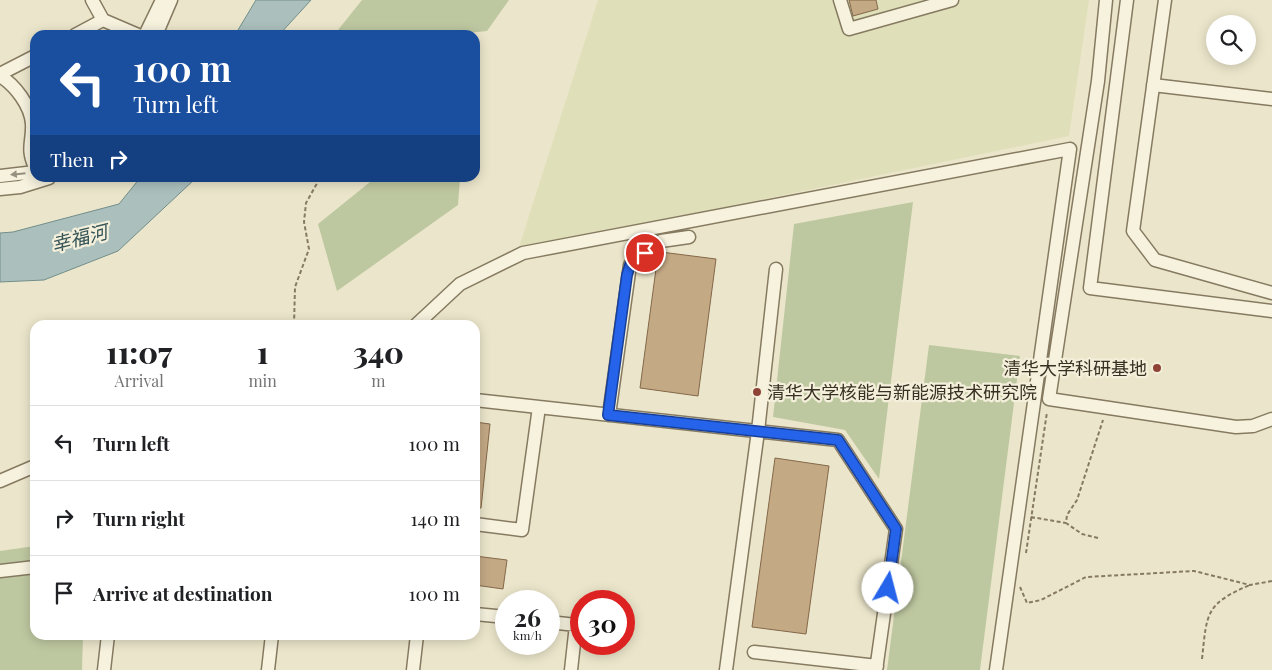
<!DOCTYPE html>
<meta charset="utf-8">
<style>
body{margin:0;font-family:"Playfair Display","Noto Sans SC",serif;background:#f2f2f2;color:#202124;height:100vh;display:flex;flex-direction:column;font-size:19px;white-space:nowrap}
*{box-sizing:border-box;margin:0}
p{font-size:16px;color:#757577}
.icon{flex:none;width:28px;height:28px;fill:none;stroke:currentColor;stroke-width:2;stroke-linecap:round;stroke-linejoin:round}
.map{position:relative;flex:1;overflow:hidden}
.panel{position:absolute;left:30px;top:320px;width:450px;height:320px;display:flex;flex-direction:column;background:#fff;border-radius:15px;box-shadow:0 2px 12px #0003}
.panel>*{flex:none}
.top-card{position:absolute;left:30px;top:30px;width:450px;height:152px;border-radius:15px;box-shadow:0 2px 12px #0003;background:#1a4fa0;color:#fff;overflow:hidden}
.fabs{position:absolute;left:1206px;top:15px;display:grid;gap:10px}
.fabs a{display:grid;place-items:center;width:50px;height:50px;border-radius:50%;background:#fff;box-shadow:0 2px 12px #0003;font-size:25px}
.speed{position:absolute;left:495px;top:590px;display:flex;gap:10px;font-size:25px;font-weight:700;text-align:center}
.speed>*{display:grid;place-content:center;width:65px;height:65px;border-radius:50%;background:#fff;box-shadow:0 2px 12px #0003;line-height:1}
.speed small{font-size:12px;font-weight:400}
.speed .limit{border:8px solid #d22;background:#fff;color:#111}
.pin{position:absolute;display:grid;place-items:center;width:42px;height:42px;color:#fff;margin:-21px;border:2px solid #fff;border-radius:50%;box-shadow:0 1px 5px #0007}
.me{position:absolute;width:55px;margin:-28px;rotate:8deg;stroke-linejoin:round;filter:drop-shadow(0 0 4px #0008)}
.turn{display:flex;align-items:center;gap:18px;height:105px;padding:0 20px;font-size:22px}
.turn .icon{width:65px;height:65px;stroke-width:2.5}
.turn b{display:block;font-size:35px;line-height:42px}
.then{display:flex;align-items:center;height:48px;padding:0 20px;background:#0003;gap:10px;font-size:19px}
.eta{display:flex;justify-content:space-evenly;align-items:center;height:85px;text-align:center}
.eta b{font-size:30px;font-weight:800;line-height:35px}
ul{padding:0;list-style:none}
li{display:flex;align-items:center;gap:15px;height:75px;padding:0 20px;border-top:1px solid #e0e0e0}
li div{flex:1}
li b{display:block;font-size:19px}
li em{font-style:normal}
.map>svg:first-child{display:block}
.farmland{fill:#dfdfb9}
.green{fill:#bec8a0}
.water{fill:#abc0bd;stroke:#728e8b}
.building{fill:#c4a985;stroke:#836849}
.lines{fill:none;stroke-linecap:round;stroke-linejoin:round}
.minor-casing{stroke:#867a61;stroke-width:15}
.path{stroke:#867a61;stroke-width:2;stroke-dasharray:4 2.5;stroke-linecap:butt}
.minor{stroke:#f6f2de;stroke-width:12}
.oneway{fill:#979180}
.route-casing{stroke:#184099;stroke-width:12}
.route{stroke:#2563eb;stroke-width:9}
.poi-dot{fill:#8f4337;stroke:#f3efda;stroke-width:2}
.labels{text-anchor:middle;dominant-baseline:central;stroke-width:4.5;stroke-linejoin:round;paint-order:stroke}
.poi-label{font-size:18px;fill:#383023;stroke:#f3efda;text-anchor:end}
.water-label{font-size:19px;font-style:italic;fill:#345356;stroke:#f3efda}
</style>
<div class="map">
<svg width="1272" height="670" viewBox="0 0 1272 670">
<rect width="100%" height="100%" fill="#ebe6cb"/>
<path class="farmland" d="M598 0H1089L1069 136 518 250Z"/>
<path class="green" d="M362 0H509L487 31 448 35H334Z
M375 178H460L458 205 337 291 318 224Z
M913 202 879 479 845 430 773 417 794 224Z
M929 345 1020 356 980 670H887Z
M35 546V635H83L82 670H0V551Z"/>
<path class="water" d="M256 0H311L279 35H235Z
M140 178H196L118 251 44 280 0 282V233L13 232 119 204Z"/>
<path class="building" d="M849 0H876L878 9 853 16Z
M661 252 716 259 698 396 640 388 658 254Z
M475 422 490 424 481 508H475Z
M775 458 829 466 806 634 752 627Z
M475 556 507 560 503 589 475 585Z"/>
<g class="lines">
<defs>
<path id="minor" d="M92 0 103 20
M840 0 849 29 952 0
M1106 0 1098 81 1049 399 1236 427 1253 426 1272 419
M1127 0 1090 288 1272 311
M1165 0 1133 231 1155 260 1272 293
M75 35 103 20 138 35
M145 35 162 0
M156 35 171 0
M0 74 35 56
M0 76C15 85 31 106 32 124 33 142 26 148 35 167
M1153 85 1272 99
M0 176 35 172
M0 189 20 187 49 178
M416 325 460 284 523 253 1070 149 996 670
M475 400 838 440 896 529 876 670
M609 415 630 265 661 241 689 237
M0 481 35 466
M475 524 522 530 539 407
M0 571 35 567
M475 614 506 617
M549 622 576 625 571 670
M754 652 877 666
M104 670 108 635
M268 670 272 635
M413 670 417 635
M726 670 758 431 776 269"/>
</defs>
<use href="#minor" class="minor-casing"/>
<path class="path" d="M294 325 295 287 309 249 304 222 306 203 320 178
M1031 517 1066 523
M1098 538 1082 534 1066 523 1067 515 1077 500 1103 420
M1026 553 1047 412
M1020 587 1027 603 1041 600 1086 577 1194 571 1250 585 1272 581
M1202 659C1207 613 1205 604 1250 585"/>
<use href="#minor" class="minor"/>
</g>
<defs><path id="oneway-solid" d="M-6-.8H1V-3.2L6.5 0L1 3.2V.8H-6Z" transform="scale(1.25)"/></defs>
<use class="oneway" href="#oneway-solid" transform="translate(18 174) rotate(174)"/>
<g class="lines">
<defs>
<path id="route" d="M645 253 630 265 627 275 608 415 838 440 896 529 888 588"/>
</defs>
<use href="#route" class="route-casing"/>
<use href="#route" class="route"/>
</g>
<g class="poi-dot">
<circle cx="1157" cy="368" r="5"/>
<circle cx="757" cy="392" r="5"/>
</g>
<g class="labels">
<g class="poi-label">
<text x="1147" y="368">清华大学科研基地</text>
<text x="767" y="392" text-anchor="start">清华大学核能与新能源技术研究院</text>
</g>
<g class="water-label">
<text transform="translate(79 237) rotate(-14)">幸福河</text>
</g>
</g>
</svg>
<div class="fabs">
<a><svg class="icon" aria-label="search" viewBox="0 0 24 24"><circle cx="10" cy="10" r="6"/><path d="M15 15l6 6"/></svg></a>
</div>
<div class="speed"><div>26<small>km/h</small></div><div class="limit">30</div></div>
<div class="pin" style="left:645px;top:253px;background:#d93025"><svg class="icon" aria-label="arrive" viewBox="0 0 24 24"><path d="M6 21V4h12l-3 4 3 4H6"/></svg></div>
<svg class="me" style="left:888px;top:588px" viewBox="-20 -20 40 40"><circle r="19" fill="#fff"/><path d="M0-13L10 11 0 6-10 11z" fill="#2563eb"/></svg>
<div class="top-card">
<div class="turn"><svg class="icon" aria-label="left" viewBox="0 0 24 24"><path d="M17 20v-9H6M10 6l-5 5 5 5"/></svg><div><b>100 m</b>Turn left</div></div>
<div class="then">Then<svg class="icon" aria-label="right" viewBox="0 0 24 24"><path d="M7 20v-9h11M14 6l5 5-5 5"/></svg></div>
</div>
<section class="panel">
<div class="eta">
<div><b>11:07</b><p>Arrival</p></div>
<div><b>1</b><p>min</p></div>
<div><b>340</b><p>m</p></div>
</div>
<ul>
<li><svg class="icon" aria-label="left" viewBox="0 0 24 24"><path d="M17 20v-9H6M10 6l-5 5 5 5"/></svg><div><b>Turn left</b></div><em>100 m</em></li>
<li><svg class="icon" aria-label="right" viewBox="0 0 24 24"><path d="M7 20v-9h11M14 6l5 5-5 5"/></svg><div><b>Turn right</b></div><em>140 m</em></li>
<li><svg class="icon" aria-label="arrive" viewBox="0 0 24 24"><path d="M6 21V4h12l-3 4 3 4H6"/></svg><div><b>Arrive at destination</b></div><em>100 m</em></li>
</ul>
</section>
</div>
